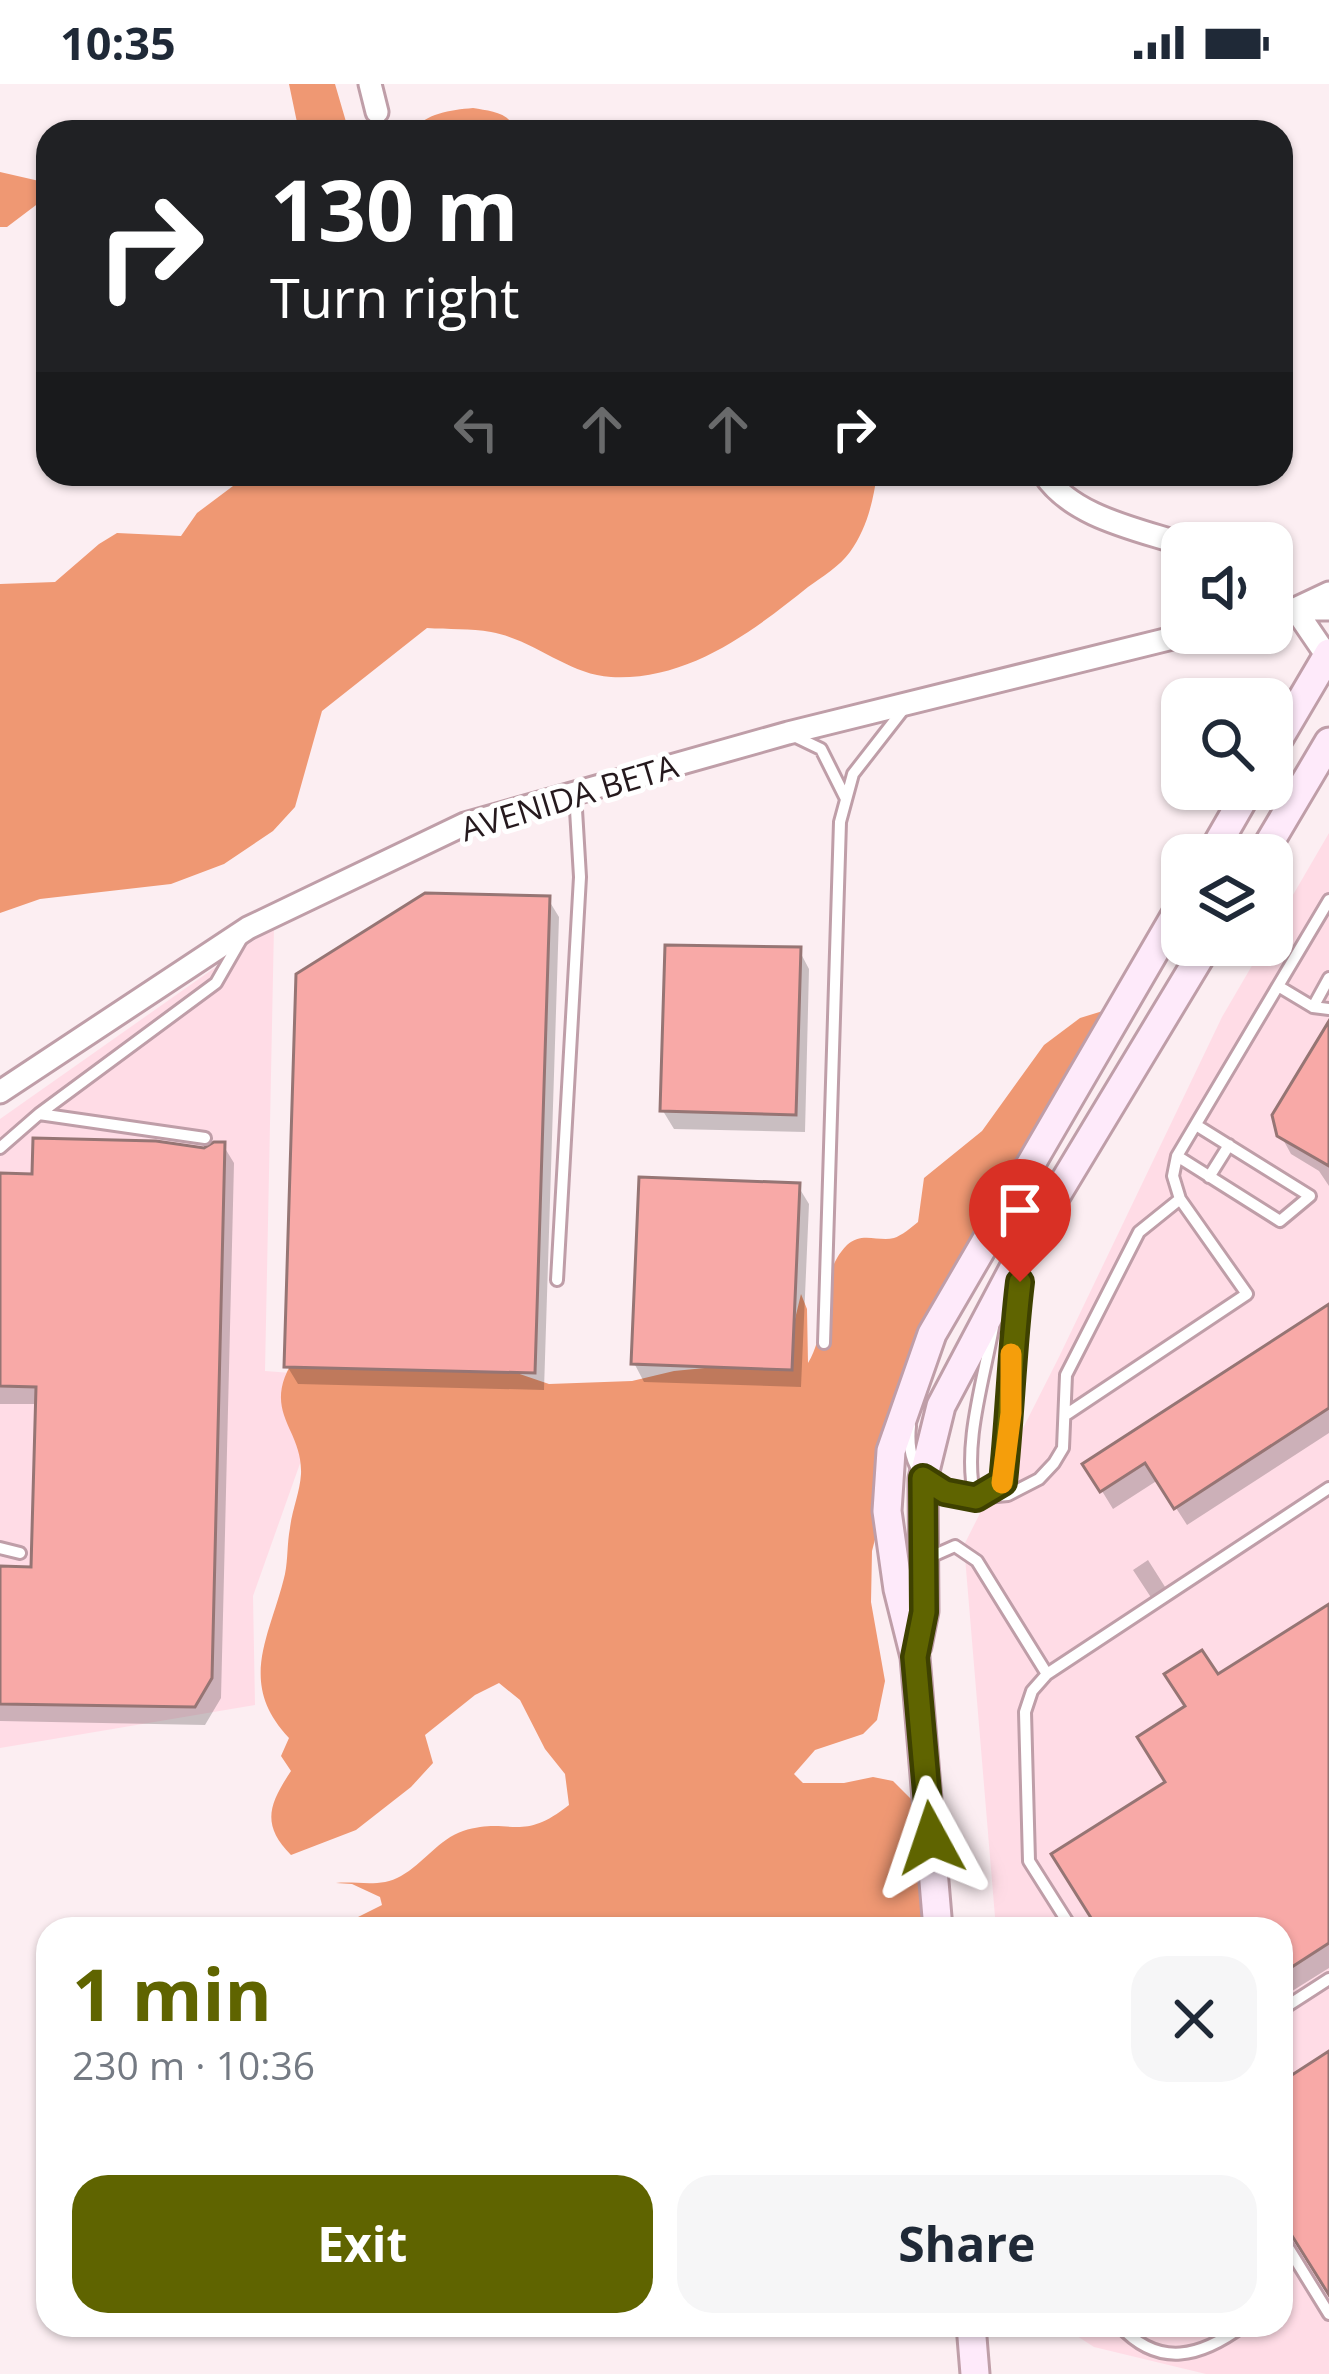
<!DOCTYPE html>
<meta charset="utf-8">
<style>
body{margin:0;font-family:"Open Sans",sans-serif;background:#f6f6f7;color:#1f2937;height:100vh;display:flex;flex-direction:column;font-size:45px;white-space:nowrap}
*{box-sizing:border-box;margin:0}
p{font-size:39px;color:#747a83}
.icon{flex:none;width:66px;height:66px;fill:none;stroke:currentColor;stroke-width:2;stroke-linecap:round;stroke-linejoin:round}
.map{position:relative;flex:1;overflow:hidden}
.sheet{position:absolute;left:36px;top:1833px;width:1257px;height:420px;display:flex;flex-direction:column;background:#fff;border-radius:36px;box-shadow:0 3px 9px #0004}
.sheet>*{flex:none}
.banner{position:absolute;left:36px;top:36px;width:1257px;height:366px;border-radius:36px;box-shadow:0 3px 9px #0004;background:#202124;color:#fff;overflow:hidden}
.fabs{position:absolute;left:1161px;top:438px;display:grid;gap:24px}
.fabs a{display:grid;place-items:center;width:132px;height:132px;border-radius:24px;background:#fff;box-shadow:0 3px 9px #0004;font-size:60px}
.pin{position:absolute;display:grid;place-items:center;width:102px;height:102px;color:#fff;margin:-123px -51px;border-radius:50% 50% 50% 0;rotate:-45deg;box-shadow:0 0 12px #0007}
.pin .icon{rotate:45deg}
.me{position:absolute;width:132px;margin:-66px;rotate:355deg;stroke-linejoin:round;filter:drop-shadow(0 0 9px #0008)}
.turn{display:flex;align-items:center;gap:42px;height:252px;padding:0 36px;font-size:54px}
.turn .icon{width:156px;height:156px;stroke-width:2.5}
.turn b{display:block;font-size:84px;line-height:102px}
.lanes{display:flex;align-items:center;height:114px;padding:0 36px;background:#0003;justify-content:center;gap:60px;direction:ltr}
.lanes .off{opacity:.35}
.round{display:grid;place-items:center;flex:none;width:126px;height:126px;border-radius:36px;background:#f6f6f7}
.summary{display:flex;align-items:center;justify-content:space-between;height:204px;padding:0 36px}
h1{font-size:72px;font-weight:700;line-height:90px;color:#5f6400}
.action{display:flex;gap:24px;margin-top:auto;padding:24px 36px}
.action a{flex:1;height:138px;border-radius:36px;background:#5f6400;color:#fff;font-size:48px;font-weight:700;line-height:138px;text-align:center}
.action a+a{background:#f6f6f7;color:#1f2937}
.status{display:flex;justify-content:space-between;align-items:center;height:84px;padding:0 60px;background:#fff;direction:ltr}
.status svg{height:33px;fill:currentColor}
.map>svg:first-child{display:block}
.built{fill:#ffdce6}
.forest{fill:#ef9873}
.shadow{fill:#0003}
.building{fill:#f8a9a7;stroke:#967574;stroke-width:3}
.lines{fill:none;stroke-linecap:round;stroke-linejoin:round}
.service-casing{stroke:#bf9ea8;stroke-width:16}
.minor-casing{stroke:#bf9ea8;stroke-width:27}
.secondary-casing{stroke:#bf9ea8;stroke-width:33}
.service{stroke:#fff;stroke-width:10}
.minor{stroke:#fff;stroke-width:21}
.secondary{stroke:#feeafa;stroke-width:27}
.route-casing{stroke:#3e4100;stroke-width:30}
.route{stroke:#5f6400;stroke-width:21}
.slow{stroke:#f59e0b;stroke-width:21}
.labels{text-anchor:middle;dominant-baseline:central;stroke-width:10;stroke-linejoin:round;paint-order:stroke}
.street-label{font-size:33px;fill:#25191d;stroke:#fff}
</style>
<div class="status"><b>10:35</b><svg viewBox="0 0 49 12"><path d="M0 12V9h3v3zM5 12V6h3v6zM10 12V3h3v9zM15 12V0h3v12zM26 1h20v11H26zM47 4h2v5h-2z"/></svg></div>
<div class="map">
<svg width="1329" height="2290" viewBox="0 0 1329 2290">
<rect width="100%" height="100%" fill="#fceef2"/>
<path class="built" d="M1329 749V2290H1206L1094 2263 1060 2241H1281V1845H996L964 1461 1059 1273 1222 933 1264 861H1272V847Z
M274 842 265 1287 331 1292 253 1512 255 1621 0 1664V1035Z"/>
<path class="forest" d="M289 0H335L349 48H299Z
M473 24C490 27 511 28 516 48H411C426 29 450 26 473 24Z
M0 88 48 99V112L7 143H0Z
M249 390H877C873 418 867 444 850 468 840 482 822 493 808 503 752 548 688 597 611 593 567 590 535 556 491 548 471 544 448 546 427 544L322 627 295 723 273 747 224 780 171 800 40 815 0 829V500L55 498 99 460 117 449 181 452 197 429Z
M1132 918 1130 933 1117 959 1076 1016 924 1266 872 1467 871 1518 885 1597 877 1636 863 1650 815 1666 794 1690 803 1699H844L873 1693 893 1697 915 1719 927 1845H284L312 1833H358L382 1821 380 1813 352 1800 336 1799C359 1797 380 1804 401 1792 423 1780 439 1755 463 1747 511 1732 520 1760 569 1721L565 1690 545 1665 520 1616 499 1599 475 1611 425 1651 433 1679 411 1703 356 1746 291 1771C260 1740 270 1719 291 1687L281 1672 289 1654C236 1598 271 1551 285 1490 288 1475 287 1459 290 1444 292 1426 300 1408 301 1390 303 1342 257 1328 298 1269L484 1278 549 1300 632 1297 674 1287 756 1279 789 1260 801 1210 807 1225 808 1279C830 1244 816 1192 847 1161 862 1147 878 1158 894 1154 901 1152 912 1143 918 1138L924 1094 982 1047 1044 961 1080 934Z"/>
<path class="shadow" d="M548 815 559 833 544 1306 298 1300 287 1282Z
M799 866 809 885 805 1048 674 1045 663 1027Z
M1329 957V1102L1319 1087 1291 1070 1280 1050Z
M223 1061 234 1079 221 1614 205 1641 0 1637V1485L34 1486 38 1320H0V1092L35 1093Z
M798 1102 809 1120 801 1303 644 1298 634 1279Z
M1329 1224V1349L1187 1441 1158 1396 1113 1425 1086 1381Z
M1148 1476 1167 1506 1152 1515 1133 1486Z
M1329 1524V1884L1281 1914V1845H1100L1169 1699 1188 1624 1217 1594Z"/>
<path class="building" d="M425 809 550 812 535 1289 284 1283 296 890Z
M665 861 801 863 796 1031 660 1027Z
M1329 937V1082L1277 1052 1272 1031Z
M33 1054 156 1057 204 1064 214 1058H225L212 1594 195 1623 0 1620V1482L31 1483 36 1303 0 1302V1089L32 1090Z
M639 1093 800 1099 792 1286 631 1280Z
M1329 1220V1324L1174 1425 1145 1379 1100 1408 1082 1380Z
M1329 1520V1859L1281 1890V1845H1098L1051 1770 1165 1698 1137 1653 1185 1622 1164 1590 1202 1566 1218 1590Z
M1329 1967V2211L1289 2147 1281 2141V1998Z"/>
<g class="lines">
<defs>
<path id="service" d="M794 652 821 665 846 715
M1278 902 1313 923 1329 925
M1313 923 1329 894
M39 1030 205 1054
M0 1064 39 1030 216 899 243 852
M1177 1072 1280 1137 1310 1112 1196 1041
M1209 1093 1229 1061
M557 1196 580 793 575 709
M993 1243C984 1295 962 1362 975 1414L1008 1411 1039 1395 1054 1379 1063 1364 1066 1291 1139 1148 1180 1115
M824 1259 840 738 853 690 906 622
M1067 1330 1247 1210 1180 1115 1173 1092 1177 1072 1329 816
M910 1342C905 1392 932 1405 975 1414L1003 1398C1011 1329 1012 1260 1021 1190
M0 1464 20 1469
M928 1474 955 1462 977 1477 1047 1590
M1072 1845 1029 1777 1025 1628 1032 1607 1047 1590 1329 1404
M1281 1926 1329 1895
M1281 2152 1329 2230
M1119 2241C1159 2285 1201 2273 1244 2241"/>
<path id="minor" d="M370 0 377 28
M1044 390C1072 433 1137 445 1182 460
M1272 530 1295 525H1329
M1327 572 1295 525 1329 509
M0 1008 248 844 465 740 788 649 1193 549"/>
<path id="secondary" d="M1272 666 1329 569
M1211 771 1249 705
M1262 771 1329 658
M917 1562 924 1527 923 1395 941 1322 1025 1163 1207 861
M938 1845 915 1573 898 1505 887 1427 891 1367 932 1250 1182 820
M971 2241 975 2290"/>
</defs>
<use href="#service" class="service-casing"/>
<use href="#minor" class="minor-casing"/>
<use href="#secondary" class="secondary-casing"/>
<use href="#service" class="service"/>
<use href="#minor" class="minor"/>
<use href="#secondary" class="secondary"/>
</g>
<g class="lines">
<defs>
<path id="route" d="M931 1754 915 1573 924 1528 923 1394 945 1408 976 1414 1003 1398C1010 1331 1012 1264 1020 1198"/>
</defs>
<use href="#route" class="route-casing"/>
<use href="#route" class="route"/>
<path class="slow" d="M1002 1399 1011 1329V1270"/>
</g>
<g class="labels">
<g class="street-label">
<text transform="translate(569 713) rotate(-17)">AVENIDA BETA</text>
</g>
</g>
</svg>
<div class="fabs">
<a><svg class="icon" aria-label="sound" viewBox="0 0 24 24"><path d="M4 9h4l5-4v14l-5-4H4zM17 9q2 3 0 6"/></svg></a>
<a><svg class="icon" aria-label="search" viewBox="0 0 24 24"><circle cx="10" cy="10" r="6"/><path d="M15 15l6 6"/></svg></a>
<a><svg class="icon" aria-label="layers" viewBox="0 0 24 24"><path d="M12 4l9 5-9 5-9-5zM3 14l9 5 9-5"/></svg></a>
</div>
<div class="pin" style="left:1020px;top:1198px;background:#d93025"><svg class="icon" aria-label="arrive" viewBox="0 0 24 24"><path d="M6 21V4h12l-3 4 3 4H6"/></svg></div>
<svg class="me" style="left:931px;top:1754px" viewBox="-20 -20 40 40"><path d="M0-17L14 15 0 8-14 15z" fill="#5f6400" stroke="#fff" stroke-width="4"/></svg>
<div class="banner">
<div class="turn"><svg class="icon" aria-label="right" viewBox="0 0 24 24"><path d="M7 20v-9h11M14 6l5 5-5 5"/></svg><div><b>130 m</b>Turn right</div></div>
<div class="lanes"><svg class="icon off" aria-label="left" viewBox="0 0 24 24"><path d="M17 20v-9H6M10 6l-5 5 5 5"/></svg><svg class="icon off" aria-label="ahead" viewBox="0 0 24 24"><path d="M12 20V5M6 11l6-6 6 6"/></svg><svg class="icon off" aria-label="ahead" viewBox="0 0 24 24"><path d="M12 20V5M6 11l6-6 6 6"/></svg><svg class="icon" aria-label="right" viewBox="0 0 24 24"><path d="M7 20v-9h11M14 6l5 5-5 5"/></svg></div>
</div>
<section class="sheet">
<div class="summary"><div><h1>1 min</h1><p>230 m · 10:36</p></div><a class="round"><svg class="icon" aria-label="close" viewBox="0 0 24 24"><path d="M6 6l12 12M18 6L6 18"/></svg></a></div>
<div class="action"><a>Exit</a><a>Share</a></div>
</section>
</div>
